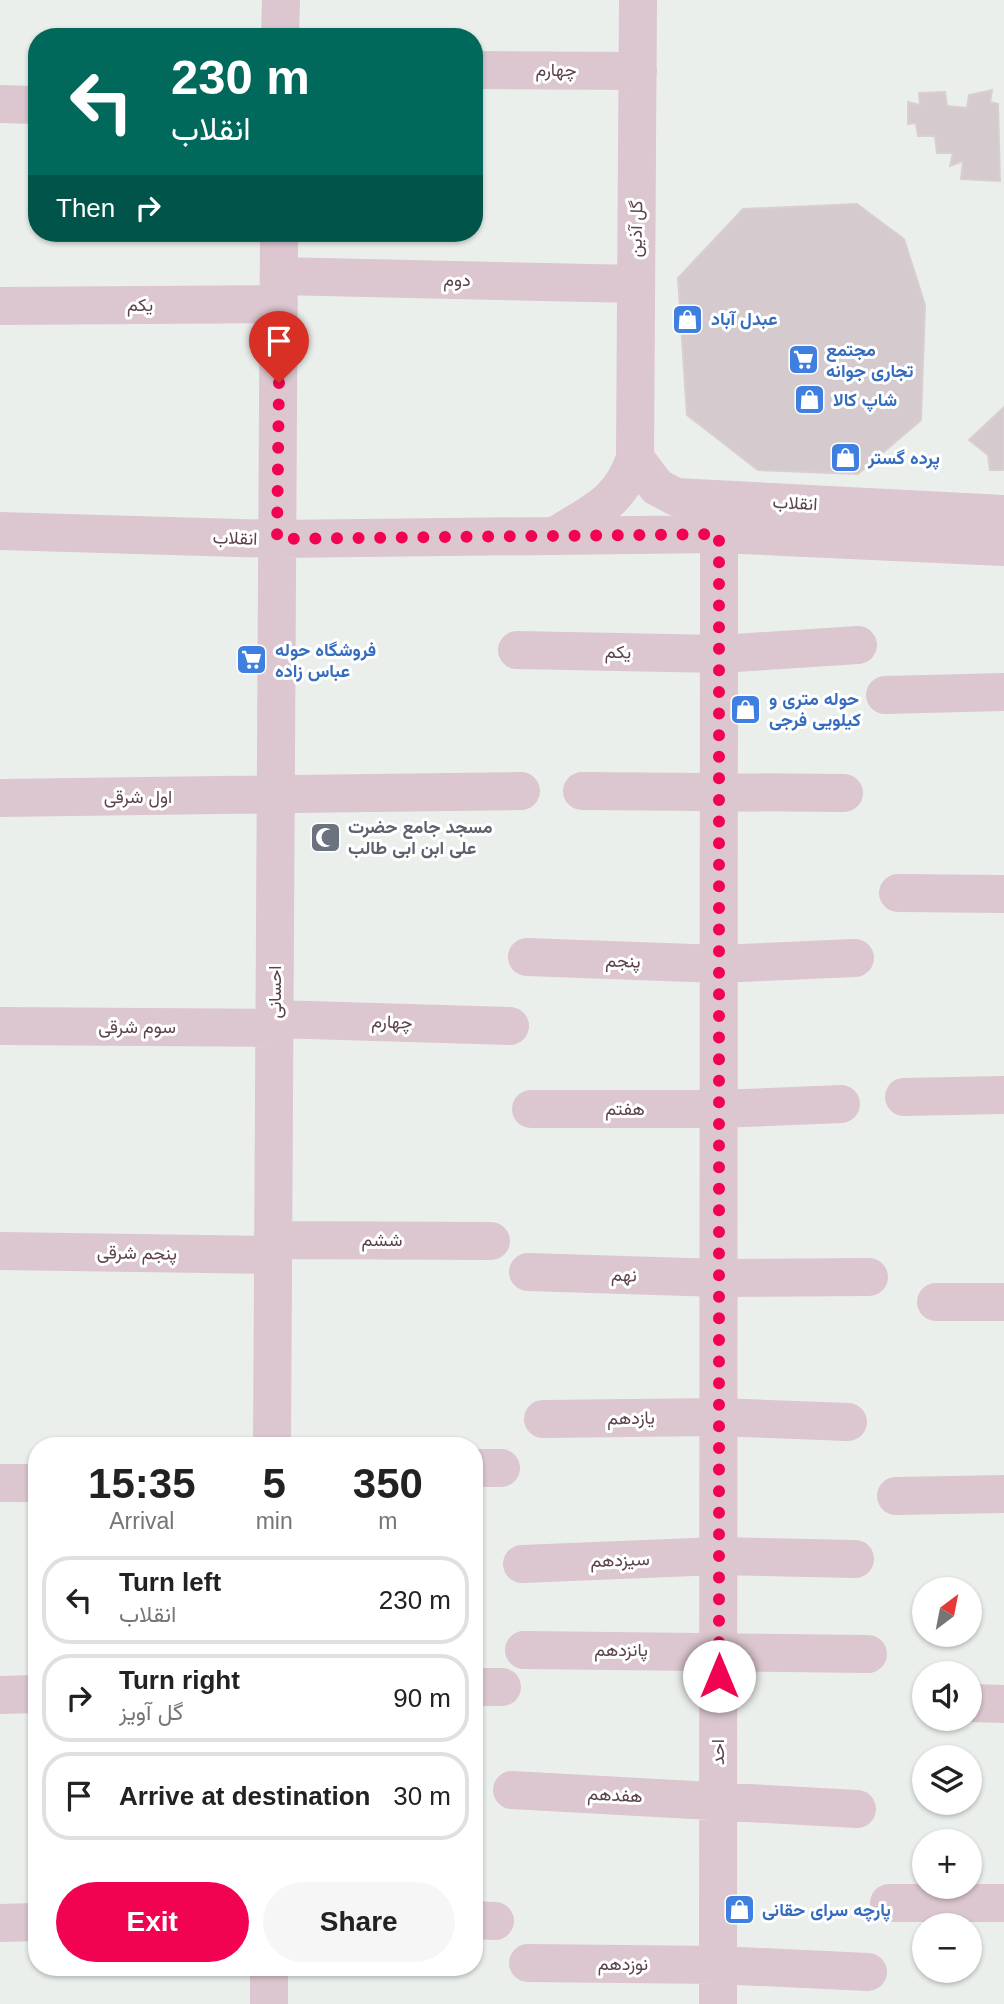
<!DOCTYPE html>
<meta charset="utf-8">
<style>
body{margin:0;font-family:Arial,Vazirmatn,sans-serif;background:#f6f6f6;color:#222;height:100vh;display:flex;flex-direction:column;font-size:26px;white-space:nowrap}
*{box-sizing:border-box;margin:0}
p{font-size:23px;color:#767676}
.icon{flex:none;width:38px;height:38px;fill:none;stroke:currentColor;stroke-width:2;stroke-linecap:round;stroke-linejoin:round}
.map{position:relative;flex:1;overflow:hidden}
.drawer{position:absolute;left:28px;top:1437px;width:455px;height:539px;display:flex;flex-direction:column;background:#fff;border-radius:28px;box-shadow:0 2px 5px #0004}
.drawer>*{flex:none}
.hud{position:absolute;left:28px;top:28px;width:455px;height:214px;border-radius:28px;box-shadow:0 2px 5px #0004;background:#00695c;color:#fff;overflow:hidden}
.needle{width:46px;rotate:32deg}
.buttons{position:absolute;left:912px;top:1577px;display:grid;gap:14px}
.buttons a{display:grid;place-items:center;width:70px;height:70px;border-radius:50%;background:#fff;box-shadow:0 2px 5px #0004;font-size:35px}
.pin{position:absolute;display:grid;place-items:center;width:60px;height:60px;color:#fff;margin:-72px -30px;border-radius:50% 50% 50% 0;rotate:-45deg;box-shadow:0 0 7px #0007}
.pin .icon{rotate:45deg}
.me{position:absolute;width:77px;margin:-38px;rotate:0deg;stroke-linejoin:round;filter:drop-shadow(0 0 5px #0008)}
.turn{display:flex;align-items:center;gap:24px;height:147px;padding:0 28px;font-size:32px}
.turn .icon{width:91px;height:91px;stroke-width:2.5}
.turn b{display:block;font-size:49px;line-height:60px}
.then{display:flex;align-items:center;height:66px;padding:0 28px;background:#0003;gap:14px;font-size:26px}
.eta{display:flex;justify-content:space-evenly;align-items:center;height:119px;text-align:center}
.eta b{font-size:42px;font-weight:800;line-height:49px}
.button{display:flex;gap:14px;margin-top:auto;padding:14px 28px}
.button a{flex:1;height:80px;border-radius:42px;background:#f20352;color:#fff;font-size:28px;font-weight:800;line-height:80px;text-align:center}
.button a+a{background:#f6f6f6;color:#222}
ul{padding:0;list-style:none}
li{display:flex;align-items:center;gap:21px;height:88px;margin:0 14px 10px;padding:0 14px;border:4px solid #e0e0e0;border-radius:28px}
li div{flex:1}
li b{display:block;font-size:26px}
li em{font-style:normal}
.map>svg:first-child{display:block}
.building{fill:#d5cacd;stroke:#d9cfd1;stroke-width:2}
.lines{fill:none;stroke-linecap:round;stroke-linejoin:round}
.minor{stroke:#dcc6cf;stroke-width:38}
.route{stroke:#f20352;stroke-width:12;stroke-dasharray:0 21.6}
.labels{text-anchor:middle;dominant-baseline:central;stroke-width:6;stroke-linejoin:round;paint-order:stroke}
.street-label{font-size:18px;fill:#5c424d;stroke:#fff}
.shop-label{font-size:18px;font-weight:bold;fill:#366cbe;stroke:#fff;text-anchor:start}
.worship-label{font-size:18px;font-weight:bold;fill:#5b616d;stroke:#fff;text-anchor:start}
</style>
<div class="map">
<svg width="1004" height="2004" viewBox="0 0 1004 2004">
<rect width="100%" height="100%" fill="#ebefec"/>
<path class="building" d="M992 90 990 102 998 104 1000 181 961 179 963 161 950 166 953 153H937L935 136H918L916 123 908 124V102L920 105 919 93 945 92 947 106 967 108 969 95Z
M857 204 904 239 925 305 921 420 858 474 758 470 687 415 678 278 743 209Z
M1004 407V470H990L988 455 969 440Z"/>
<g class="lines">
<path class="minor" d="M280 37 281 0
M474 70 638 71
M0 104 37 105
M279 276 636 284
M0 306 279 304
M635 458 657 487 676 497 1004 514
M0 531 277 539 719 534 1004 547
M555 536C593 512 620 503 635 458L638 0
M517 650 719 654 858 645
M885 695 1004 692
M582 791 844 793
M0 798 521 791
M898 893 1004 894
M527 957 719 964 855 958
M275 1019 510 1026
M0 1026 275 1028
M904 1097 1004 1095
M531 1109H719L841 1104
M273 1240 491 1241
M0 1251 273 1255
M528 1272 719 1278 869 1277
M936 1302H1004
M543 1419 719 1417 848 1422
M272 1446 279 233
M474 1468H501
M0 1483H37
M896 1496 1004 1494
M522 1564 718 1556 855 1559
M524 1650 868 1654
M474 1687H502
M0 1695 37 1694
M970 1703 1004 1704
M512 1790 857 1809
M889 1903H1004
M474 1920 495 1921
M0 1923 37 1922
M528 1963 718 1965 868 1972
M269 2004V1967
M718 2004 719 534"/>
</g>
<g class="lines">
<path class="route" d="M279 383 277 539 719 534V1676"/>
</g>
<defs>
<symbol id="shop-square" viewBox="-11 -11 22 22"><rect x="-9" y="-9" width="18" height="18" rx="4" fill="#3f7fe0" stroke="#fff"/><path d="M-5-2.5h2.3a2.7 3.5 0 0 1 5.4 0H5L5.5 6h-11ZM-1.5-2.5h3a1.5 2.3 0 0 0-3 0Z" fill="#fff"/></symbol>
<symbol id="supermarket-square" viewBox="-11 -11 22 22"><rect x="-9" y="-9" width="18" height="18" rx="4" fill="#3f7fe0" stroke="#fff"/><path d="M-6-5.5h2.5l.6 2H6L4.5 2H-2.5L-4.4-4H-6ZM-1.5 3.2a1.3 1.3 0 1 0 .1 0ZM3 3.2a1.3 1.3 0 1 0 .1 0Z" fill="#fff"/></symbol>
<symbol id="mosque-square" viewBox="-11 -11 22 22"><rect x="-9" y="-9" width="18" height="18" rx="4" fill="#6b7280" stroke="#fff"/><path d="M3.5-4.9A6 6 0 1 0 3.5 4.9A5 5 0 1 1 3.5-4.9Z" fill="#fff"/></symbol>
</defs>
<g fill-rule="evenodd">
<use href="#shop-square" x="670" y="302" width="35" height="35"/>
<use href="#supermarket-square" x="786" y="342" width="35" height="35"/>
<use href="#shop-square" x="792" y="382" width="35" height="35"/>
<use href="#shop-square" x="828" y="440" width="35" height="35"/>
<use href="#supermarket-square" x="234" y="642" width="35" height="35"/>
<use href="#shop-square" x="728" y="692" width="35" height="35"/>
<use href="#mosque-square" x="308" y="820" width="35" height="35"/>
<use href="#shop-square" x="722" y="1892" width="35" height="35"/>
</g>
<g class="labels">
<g class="street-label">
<text x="556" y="70">چهارم</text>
<text transform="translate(636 229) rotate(-89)">گل آذین</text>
<text transform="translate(457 280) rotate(1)">دوم</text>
<text x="140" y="305">یکم</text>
<text transform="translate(795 503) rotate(3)">انقلاب</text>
<text transform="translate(235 538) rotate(2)">انقلاب</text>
<text transform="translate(618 652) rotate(1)">یکم</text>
<text x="138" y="797">اول شرقی</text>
<text transform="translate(623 961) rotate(2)">پنجم</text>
<text transform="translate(275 992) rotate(-90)">احسانی</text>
<text transform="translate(392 1022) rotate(2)">چهارم</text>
<text x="137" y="1027">سوم شرقی</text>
<text x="625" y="1109">هفتم</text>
<text x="382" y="1240">ششم</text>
<text transform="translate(137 1253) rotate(1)">پنجم شرقی</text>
<text transform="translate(624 1275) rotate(2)">نهم</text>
<text transform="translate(631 1418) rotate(-1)">یازدهم</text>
<text transform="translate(620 1560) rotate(-2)">سیزدهم</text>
<text x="621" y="1650">پانزدهم</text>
<text transform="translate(718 1752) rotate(-90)">احد</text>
<text transform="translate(615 1795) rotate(3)">هفدهم</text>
<text x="623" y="1964">نوزدهم</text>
</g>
<g class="shop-label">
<text x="711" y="319">عبدل آباد</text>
<text x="826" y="350">مجتمع<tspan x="826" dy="21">تجاری جوانه</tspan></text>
<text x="833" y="400">شاپ کالا</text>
<text x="868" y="458">پرده گستر</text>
<text x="275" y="650">فروشگاه حوله<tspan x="275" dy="21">عباس زاده</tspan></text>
<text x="769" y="699">حوله متری و<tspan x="769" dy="21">کیلویی فرجی</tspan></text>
<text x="762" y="1910">پارچه سرای حقانی</text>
</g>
<g class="worship-label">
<text x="348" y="827">مسجد جامع حضرت<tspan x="348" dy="21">علی ابن ابی طالب</tspan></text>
</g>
</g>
</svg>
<div class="buttons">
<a><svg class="needle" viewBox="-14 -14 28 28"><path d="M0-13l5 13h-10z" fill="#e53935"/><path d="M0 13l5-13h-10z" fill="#767676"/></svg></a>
<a><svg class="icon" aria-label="sound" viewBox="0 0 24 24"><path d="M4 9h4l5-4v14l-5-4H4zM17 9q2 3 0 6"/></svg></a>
<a><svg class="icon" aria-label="layers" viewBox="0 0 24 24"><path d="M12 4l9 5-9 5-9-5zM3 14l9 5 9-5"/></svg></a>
<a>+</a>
<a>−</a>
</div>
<div class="pin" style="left:279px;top:383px;background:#d93025"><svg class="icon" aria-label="arrive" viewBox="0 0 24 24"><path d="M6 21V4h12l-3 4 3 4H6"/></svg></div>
<svg class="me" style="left:719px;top:1676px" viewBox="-20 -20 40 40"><circle r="19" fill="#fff"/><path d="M0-13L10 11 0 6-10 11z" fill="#f20352"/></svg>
<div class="hud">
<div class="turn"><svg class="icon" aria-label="left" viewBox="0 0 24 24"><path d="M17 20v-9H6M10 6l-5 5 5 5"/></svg><div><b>230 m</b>انقلاب</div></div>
<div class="then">Then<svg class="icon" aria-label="right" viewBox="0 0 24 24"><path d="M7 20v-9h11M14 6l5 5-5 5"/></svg></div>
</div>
<section class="drawer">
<div class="eta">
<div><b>15:35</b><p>Arrival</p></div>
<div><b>5</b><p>min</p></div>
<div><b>350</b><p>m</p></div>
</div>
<ul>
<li><svg class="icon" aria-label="left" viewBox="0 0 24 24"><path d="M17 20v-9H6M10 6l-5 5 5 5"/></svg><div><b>Turn left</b><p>انقلاب</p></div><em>230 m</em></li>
<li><svg class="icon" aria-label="right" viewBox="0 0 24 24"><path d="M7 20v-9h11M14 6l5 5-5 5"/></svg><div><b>Turn right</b><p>گل آویز</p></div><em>90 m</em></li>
<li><svg class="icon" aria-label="arrive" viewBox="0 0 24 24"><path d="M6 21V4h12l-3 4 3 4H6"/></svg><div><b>Arrive at destination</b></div><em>30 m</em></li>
</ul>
<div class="button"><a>Exit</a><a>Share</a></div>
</section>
</div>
